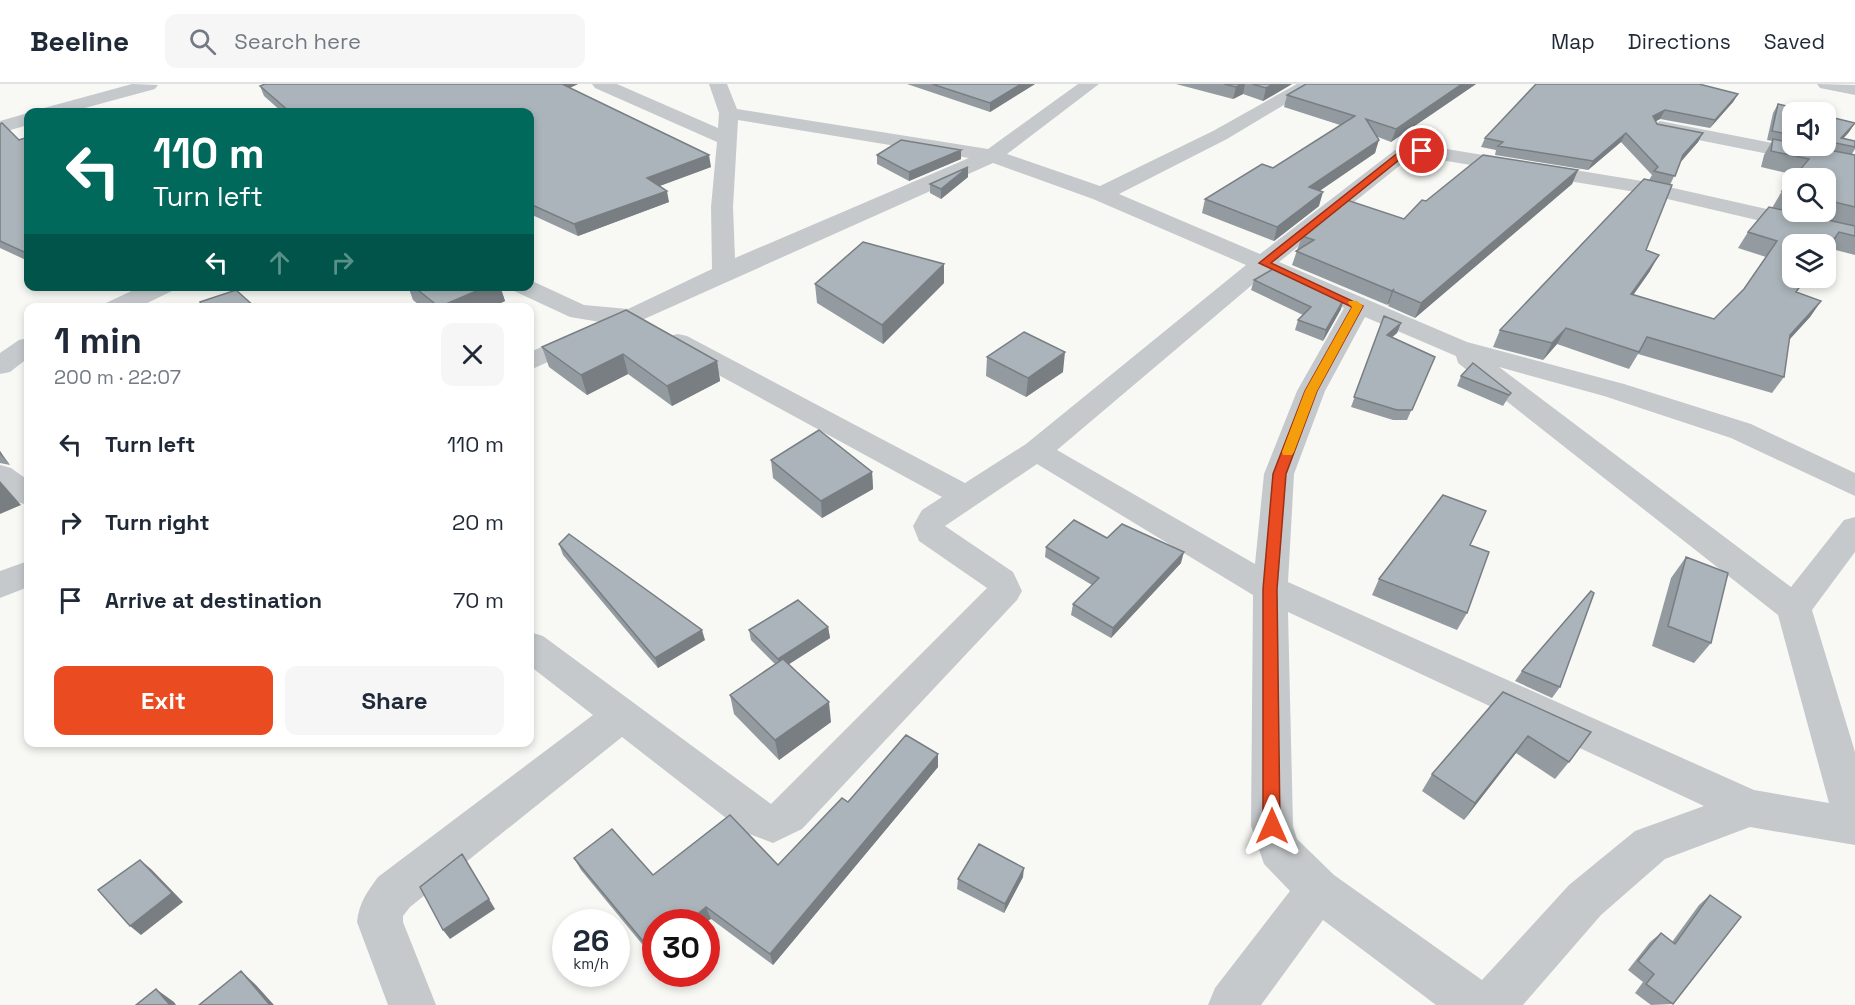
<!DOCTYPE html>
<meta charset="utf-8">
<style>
body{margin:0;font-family:"Space Grotesk",sans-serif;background:#f6f6f7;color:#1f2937;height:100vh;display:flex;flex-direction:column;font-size:22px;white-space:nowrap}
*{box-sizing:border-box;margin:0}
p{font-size:20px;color:#747a83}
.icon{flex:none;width:33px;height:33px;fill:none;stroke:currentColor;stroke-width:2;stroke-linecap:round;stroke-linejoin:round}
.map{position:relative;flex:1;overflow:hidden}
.panel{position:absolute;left:24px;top:219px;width:510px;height:444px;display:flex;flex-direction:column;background:#fff;border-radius:12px;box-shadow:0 3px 9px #0003}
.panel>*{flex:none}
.guide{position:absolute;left:24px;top:24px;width:510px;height:183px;border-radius:12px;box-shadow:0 3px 9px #0003;background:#00695c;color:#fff;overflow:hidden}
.fabs{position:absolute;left:1782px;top:18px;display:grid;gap:12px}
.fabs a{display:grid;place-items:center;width:54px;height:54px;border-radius:12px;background:#fff;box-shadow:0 3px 9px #0003;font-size:30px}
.speed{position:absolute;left:552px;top:825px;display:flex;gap:12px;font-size:30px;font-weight:700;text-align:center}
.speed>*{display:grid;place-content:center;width:78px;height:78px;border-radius:50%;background:#fff;box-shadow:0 3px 9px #0003;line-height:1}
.speed small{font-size:15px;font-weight:400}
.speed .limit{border:9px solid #d22;background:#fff;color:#111}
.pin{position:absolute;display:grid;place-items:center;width:51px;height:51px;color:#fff;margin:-26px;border:3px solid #fff;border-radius:50%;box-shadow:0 2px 6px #0007}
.me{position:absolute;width:66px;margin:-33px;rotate:0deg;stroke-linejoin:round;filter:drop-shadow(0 0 4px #0008)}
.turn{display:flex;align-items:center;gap:21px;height:126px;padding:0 30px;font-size:27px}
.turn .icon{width:78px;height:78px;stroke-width:2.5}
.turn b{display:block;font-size:42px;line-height:51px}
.lanes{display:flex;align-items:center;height:57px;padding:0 30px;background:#0003;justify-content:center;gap:30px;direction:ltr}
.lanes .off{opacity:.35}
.round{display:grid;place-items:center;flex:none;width:63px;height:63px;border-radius:12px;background:#f6f6f7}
.headline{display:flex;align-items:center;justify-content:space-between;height:102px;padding:0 30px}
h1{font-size:36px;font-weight:800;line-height:45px}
.cta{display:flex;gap:12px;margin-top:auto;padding:12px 30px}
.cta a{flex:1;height:69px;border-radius:12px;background:#eb4b21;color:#fff;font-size:24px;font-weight:800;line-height:69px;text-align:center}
.cta a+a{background:#f6f6f7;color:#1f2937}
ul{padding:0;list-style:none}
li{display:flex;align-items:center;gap:18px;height:78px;padding:0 30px}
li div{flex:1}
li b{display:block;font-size:22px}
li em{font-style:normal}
header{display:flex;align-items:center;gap:36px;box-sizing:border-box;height:84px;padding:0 30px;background:#fff;border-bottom:2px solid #e0e1e3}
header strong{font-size:28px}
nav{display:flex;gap:33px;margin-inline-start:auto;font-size:21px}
.search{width:420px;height:54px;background:#f6f6f7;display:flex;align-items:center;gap:15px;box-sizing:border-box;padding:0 21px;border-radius:12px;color:#747a83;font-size:22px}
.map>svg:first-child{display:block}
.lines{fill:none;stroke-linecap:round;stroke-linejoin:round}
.minor{fill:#c5c9cc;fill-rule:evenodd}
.wall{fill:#939ba0;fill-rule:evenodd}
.shaded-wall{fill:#787e82}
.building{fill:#abb4ba;stroke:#787e82;stroke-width:1.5}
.route{fill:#eb4b21;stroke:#993115;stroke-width:1.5}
.slow{fill:#f59e0b}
</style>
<header>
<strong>Beeline</strong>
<div class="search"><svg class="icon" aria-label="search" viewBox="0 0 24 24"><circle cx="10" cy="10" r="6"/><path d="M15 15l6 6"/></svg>Search here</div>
<nav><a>Map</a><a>Directions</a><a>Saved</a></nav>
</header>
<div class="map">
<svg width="1855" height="921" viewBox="0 0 1855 921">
<rect width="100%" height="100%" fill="#f8f8f5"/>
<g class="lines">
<path class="minor" d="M132 0 158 1 155 5 70 28H42L44 24Z
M592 0H617L718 44 719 29 709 0H727L737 25 988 65 1078 0H1099L1007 70 1100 102 1213 47 1297 0H1319L1227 55 1119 110 1260 170 1395 66 1422 61 1642 97 1855 145V159L1642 109 1422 73 1408 75 1279 178 1467 258 1624 300 1751 340 1855 389V412L1731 354 1604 312 1499 283 1791 503 1844 436 1855 433V468L1812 526 1855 668V761L1750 743 1665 775 1601 831 1523 921H1436L1323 836 1261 921H1208L1215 904 1290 807 1264 780 1251 742 1253 511 1037 380 945 442 1013 488 1022 507 1017 516 802 745 773 759 744 748 622 653 410 823 403 832V838L436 921H388L357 838C359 819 367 808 378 793L593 631 530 582V548L543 552 771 720 987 504 919 457 913 442 922 426 942 413 669 264 665 258 669 252 678 250 687 252 965 399 1026 360 1246 181 1093 115 993 79 530 286V268L600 238 570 233 514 207 511 202H530V196L584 221 628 225 712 185 711 123 717 58 595 4ZM738 36 969 74 735 174 733 123ZM1265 190 1344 224 1297 307 1264 390 1255 480 1057 366ZM1365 233 1456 272 1458 279 1778 531 1829 719 1754 706 1288 498 1294 390 1325 307ZM1288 528 1704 722 1635 747 1569 801 1482 896 1334 791 1297 755 1293 742Z
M1817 0 1855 1V11L1820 4Z
M28 29V41L0 49V37Z
M1660 37 1855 75V87L1653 47 1650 43Z
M142 202H175L172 207 137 224H103L106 219Z
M28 254V274L10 288 0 290V269L19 256Z
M0 381 11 384 28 396V421L17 418 0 406Z
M28 477V503L0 514V487Z"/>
</g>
<path class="wall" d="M265 0H578L570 4 711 83 659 102 669 118 578 152 530 130V28H282L264 12 260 2Z
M907 0H1035L990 28Z
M1176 0H1292L1263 17 1243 10 1233 15Z
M1306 0H1476L1391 58 1378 53 1375 69 1319 107V122L1274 157 1202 129 1205 115 1273 84 1340 41 1284 23 1287 11Z
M1738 10 1733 18 1710 44 1660 35 1656 37 1657 40 1703 49 1698 58 1681 77 1670 101 1646 166 1650 187 1633 211 1714 235 1744 205 1766 173 1738 164 1748 148 1772 124 1782 107 1795 91 1761 83 1764 71 1772 57 1767 56 1773 29 1778 20 1792 28V62H1826V32L1855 39 1849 48 1844 54 1855 57V65L1852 70 1855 71V171L1828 164 1796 208 1821 217 1810 233 1789 256 1784 293 1772 309 1638 270 1629 285 1557 260 1543 276 1493 263 1500 246 1649 96 1652 91 1621 58 1588 86 1495 71 1496 66 1481 63 1485 54ZM1792 94H1826V128H1792Z
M0 40 19 56 28 53V177L0 164Z
M961 66V75L909 97 877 80V71Z
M968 83V93L941 115 930 109V100Z
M1578 86 1572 100 1415 234 1388 222 1389 219 1387 221 1292 181 1302 152 1404 135 1426 117Z
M944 180V199L883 260 817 219 815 200Z
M1254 196 1341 225 1323 257 1295 246 1298 236 1303 231 1251 206Z
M408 202H500L505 217 490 224H423L413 216Z
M1384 232 1401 239 1397 249 1392 253 1435 273 1407 336H1393L1351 323Z
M542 263 717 277 720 297 672 322 628 290 587 311 549 283Z
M987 273 1063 288 1026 313 986 292Z
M1461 292 1511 309 1503 322 1457 302Z
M0 367 4 373 10 381 0 379Z
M771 376 872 388 873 405 822 434 773 394Z
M1107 454 1181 479 1111 554 1071 531 1073 520 1092 501 1045 473 1046 463Z
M559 460 705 556 658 584 563 471Z
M1470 461 1467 529 1457 546 1372 511 1379 495Z
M1686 473 1711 559 1694 579 1652 562 1671 494Z
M828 543 830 554 788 580 831 638 779 676 734 630 730 611 775 580 751 556 749 546Z
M1522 587 1560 603 1552 614 1515 597Z
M1503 608 1569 678 1555 695 1516 669 1464 736 1422 707 1432 690Z
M938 670V683L773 881 711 835 656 838V877L581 786 574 774 653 791 778 781 848 718Z
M1023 793 1004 829 957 805 958 795Z
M1710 811 1673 920 1651 921 1635 909 1643 898 1628 886 1650 858 1661 849 1672 858 1699 821Z"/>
<path class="shaded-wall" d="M558 0H578L560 8Z
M1021 0H1035L990 28V19Z
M1242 0H1245L1243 10 1233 15 1236 3Z
M1273 0H1292L1263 17 1266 4Z
M1462 0H1476L1391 58 1396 45Z
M1738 10 1733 18 1710 44 1715 36Z
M1665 26 1660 35 1649 41 1653 32Z
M1855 39 1849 48 1839 59 1841 54Z
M1626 49 1621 58 1588 86 1593 77Z
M1703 49 1698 58 1679 80 1683 71Z
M1379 56 1375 69 1305 117 1309 103Z
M961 66V75L909 97V88Z
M709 71 711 83 649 106 647 94Z
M968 83V93L941 115V105Z
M1578 86 1572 100 1415 234 1421 219Z
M667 107 669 118 578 152 574 140Z
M1323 108 1319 122 1274 157 1277 143Z
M28 166V175L24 168Z
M1659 171 1650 187 1622 227 1631 210Z
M944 180V199L883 260 882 241Z
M488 202H500L505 217 490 224H440L439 223Z
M1394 205 1389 219 1387 221 1392 207Z
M1344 215 1341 225 1323 257 1326 246Z
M1821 217 1810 233 1778 268 1790 251Z
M1401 239 1397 249 1383 261 1387 251Z
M1566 244 1557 260 1543 276 1552 259Z
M1065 268 1063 288 1026 313 1028 294Z
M623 270 628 290 587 311 581 291Z
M717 277 720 297 672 322 667 302Z
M0 367 4 373 10 381 0 370Z
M872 388 873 405 822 434 821 417Z
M0 397 21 421 0 430Z
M1184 468 1181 479 1111 554 1113 544Z
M828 543 830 554 780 586 778 575Z
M702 546 705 556 658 584 655 574Z
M829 618 831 638 779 676 775 656Z
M1528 652 1516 669 1464 736 1475 719Z
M428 658H435L430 662Z
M938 670V683L773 881 770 870Z
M462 770 495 825 450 855 443 846Z
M140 776 151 785 183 818 141 851 130 842Z
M1024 784 1023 793 1004 829 1005 820Z
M706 823 711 835 706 838H688Z
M656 865V875L652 868Z
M241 887 256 901 274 921H270Z
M156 905 174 918 176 921H170Z"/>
<path class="building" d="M265 0H562L709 71 647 94 667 107 574 140 530 120V28H290L260 2Z
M932 0H1021L990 19Z
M1224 0H1242L1236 3Z
M1252 0H1273L1266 4Z
M1306 0H1462L1396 45 1366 35 1379 56 1309 103 1323 108 1277 143 1205 115 1262 80 1273 84 1355 32 1287 11Z
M1536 0H1699L1738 10 1715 36 1665 26 1653 32 1657 40 1703 49 1683 71 1675 92 1654 87 1658 83 1626 49 1593 77 1498 62 1503 58 1485 54Z
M1778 20 1812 28H1792V51L1772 47Z
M1826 32 1855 39 1841 54 1855 57V63L1826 57Z
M2 39 19 56 28 53V166L24 168 0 157V40Z
M1773 55 1792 59V62H1808L1855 71V123L1826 116V94H1792V109L1782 107 1809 75 1771 67Z
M901 56 961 66 909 88 877 71Z
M1483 71 1578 86 1421 219 1393 207 1394 205 1392 207 1296 167 1314 156 1302 152 1347 116 1404 135 1422 116 1426 117Z
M968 83 941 105 930 100Z
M1644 95 1672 101 1646 166 1659 171 1631 210 1714 235 1744 205 1777 157 1748 148 1769 123 1855 142V152L1839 148 1826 167V160H1792V194H1806L1796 208 1821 217 1790 251 1784 293 1647 253 1639 268 1566 244 1552 259 1500 246Z
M863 158 944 180 882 241 815 200Z
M1273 185 1344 215 1326 246 1298 236 1311 223 1254 196Z
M413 202H488L439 223Z
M236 206 256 224H204L200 218Z
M626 226 717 277 667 302 623 270 581 291 542 263Z
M1384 232 1401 239 1387 251 1435 273 1412 326H1397L1354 313Z
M1024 248 1065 268 1028 294 987 273Z
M1473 279 1511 309 1509 311 1461 292Z
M819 346 872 388 821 417 771 376Z
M1443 411 1486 427 1470 461 1489 468 1467 529 1379 495Z
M1074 436 1107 454 1122 440 1184 468 1113 544 1073 520 1099 494 1046 463Z
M569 450 702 546 655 574 559 460Z
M1686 473 1728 489 1711 559 1668 542Z
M1591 507 1594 509 1560 603 1522 587Z
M798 516 828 543 778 575 749 546Z
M783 575 829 618 775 656 730 611Z
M1503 608 1591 648 1569 678 1528 652 1475 719 1432 690Z
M906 651 938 670 770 870 706 823 688 838H656V865L652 868 574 774 612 745 653 791 730 731 778 781 842 714 848 718Z
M979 760 1024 784 1005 820 958 795Z
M462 770 489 815 443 846 420 803Z
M140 776 172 809 130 842 98 806Z
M1710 811 1741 833 1673 920 1646 900 1654 890 1638 877 1661 849 1675 860Z
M241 887 270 921H199Z
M156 905 170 921H136Z"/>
<path class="route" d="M1422 65 1425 69 1404 72 1271 179 1363 222 1317 307 1286 390 1277 505 1280 742 1278 748 1272 750 1266 748 1263 742V505L1273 390 1305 307 1352 223 1259 179 1399 68Z"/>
<path class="slow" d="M1349 217H1357L1363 222 1317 307 1294 368 1292 371H1283L1282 368 1305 307 1352 223 1348 219Z"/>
</svg>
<div class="fabs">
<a><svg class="icon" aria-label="sound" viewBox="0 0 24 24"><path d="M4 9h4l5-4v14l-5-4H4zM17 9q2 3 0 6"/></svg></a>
<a><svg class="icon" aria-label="search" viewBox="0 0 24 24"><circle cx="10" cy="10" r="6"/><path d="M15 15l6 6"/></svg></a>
<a><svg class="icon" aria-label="layers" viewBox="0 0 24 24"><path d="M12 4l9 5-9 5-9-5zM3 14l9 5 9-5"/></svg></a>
</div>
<div class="speed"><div>26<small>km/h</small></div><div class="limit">30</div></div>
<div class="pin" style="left:1422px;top:67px;background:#d93025"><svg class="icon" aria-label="arrive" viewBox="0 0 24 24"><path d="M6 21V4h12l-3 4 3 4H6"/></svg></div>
<svg class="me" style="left:1272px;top:742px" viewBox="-20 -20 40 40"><path d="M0-17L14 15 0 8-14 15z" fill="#eb4b21" stroke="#fff" stroke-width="4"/></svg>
<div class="guide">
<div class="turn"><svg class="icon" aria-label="left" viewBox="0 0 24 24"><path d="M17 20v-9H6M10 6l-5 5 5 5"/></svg><div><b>110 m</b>Turn left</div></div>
<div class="lanes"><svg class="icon" aria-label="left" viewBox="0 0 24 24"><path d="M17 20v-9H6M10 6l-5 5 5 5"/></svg><svg class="icon off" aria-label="ahead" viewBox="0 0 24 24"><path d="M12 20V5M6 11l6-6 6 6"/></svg><svg class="icon off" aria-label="right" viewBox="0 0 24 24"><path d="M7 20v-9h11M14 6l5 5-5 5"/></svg></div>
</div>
<section class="panel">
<div class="headline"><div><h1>1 min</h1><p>200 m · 22:07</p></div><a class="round"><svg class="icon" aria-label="close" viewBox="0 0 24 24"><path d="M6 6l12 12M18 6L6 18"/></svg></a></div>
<ul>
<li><svg class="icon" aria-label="left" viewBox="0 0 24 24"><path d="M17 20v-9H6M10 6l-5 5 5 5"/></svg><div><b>Turn left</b></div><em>110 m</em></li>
<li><svg class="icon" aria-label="right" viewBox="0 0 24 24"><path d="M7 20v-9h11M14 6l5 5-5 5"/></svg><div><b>Turn right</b></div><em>20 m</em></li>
<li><svg class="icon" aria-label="arrive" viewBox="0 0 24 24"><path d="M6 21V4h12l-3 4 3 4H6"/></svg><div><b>Arrive at destination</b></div><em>70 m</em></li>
</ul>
<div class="cta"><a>Exit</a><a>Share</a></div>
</section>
</div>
